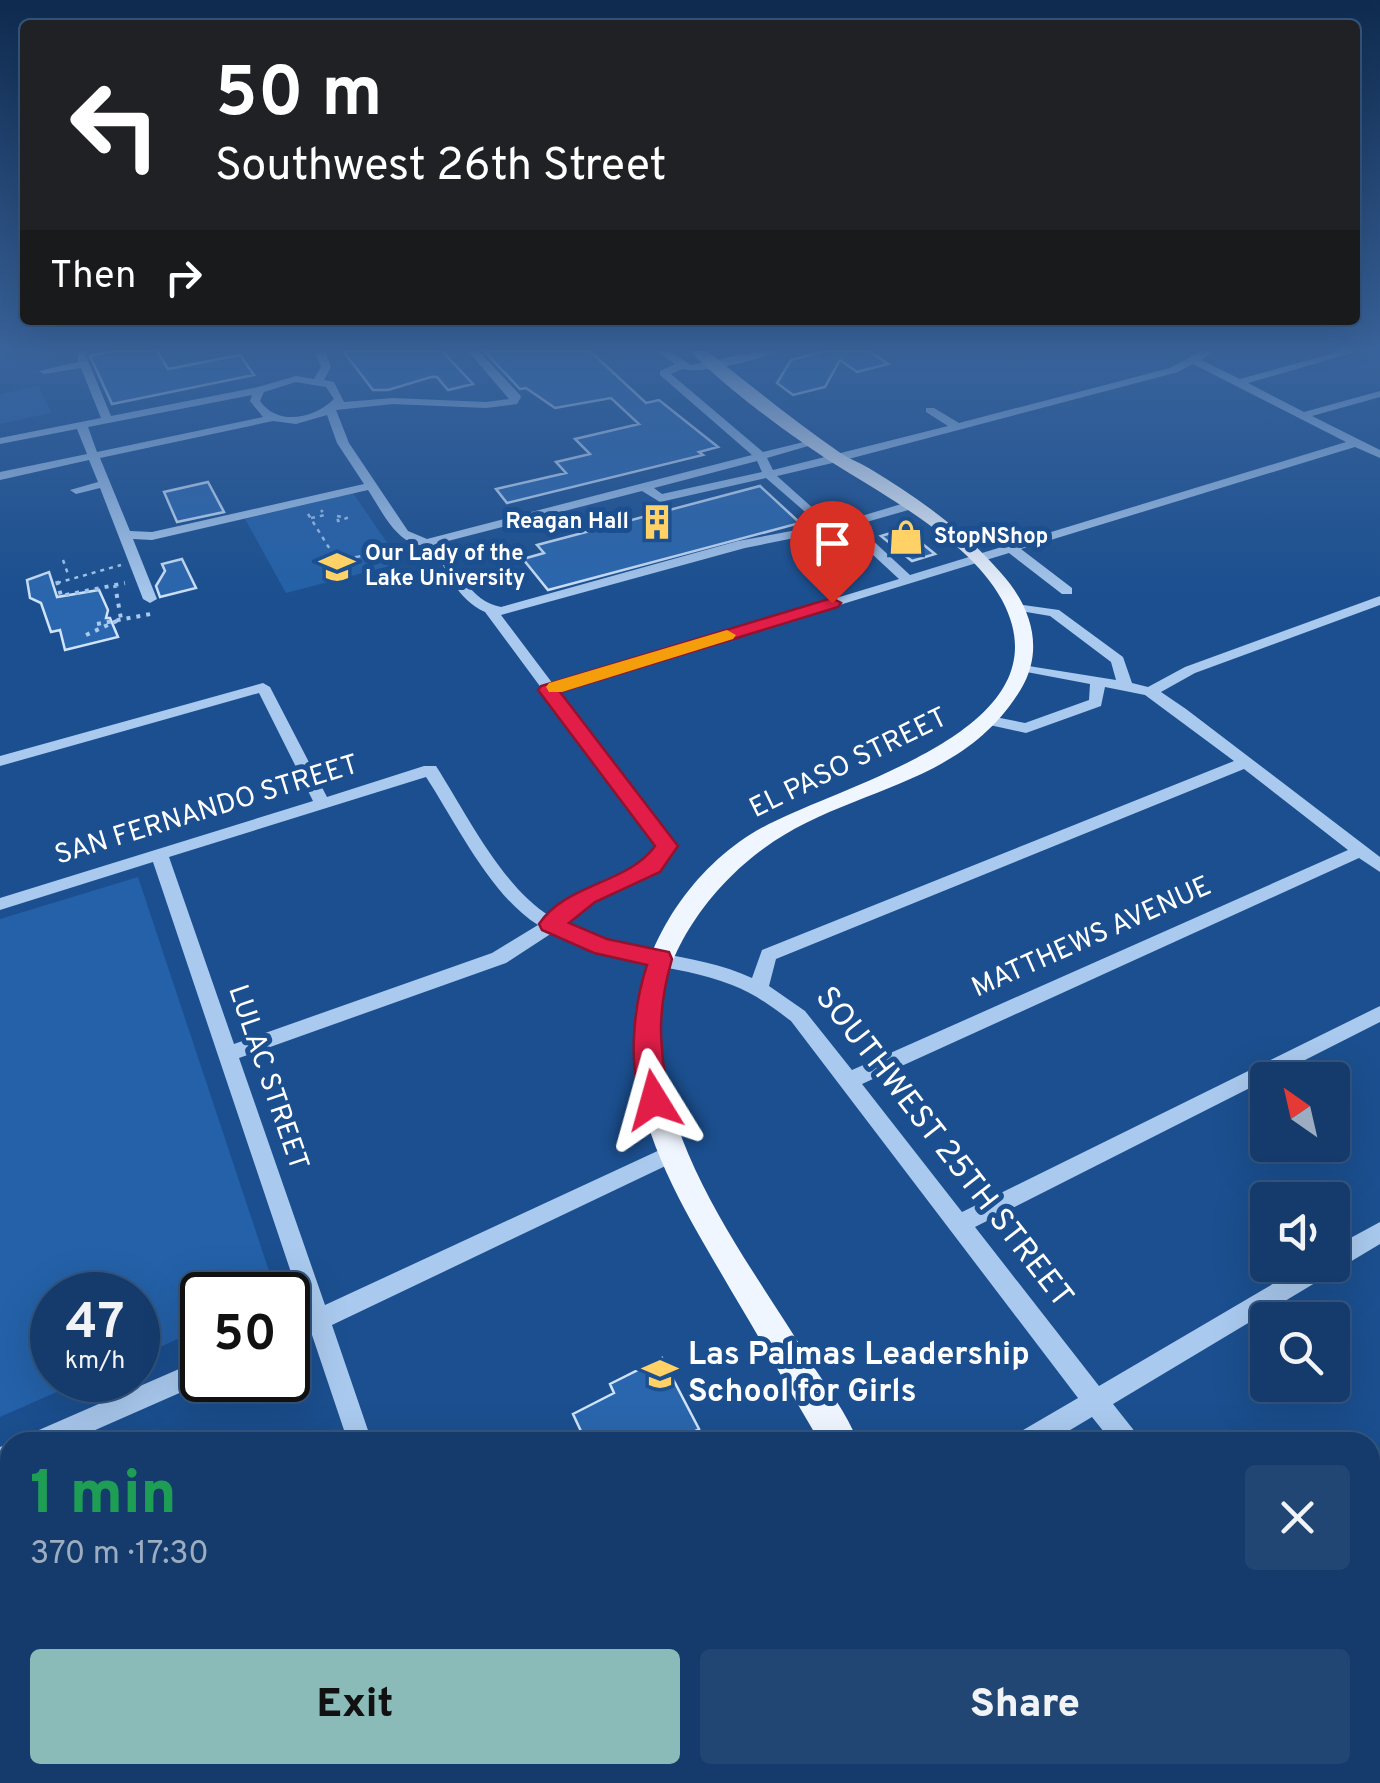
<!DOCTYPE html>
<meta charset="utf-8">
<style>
body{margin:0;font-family:Overpass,sans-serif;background:#214673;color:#f1f3f6;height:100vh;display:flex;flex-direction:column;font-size:38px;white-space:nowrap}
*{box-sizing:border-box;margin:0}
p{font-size:32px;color:#9dadc1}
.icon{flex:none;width:55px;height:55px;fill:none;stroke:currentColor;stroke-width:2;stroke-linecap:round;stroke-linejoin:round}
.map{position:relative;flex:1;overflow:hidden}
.sheet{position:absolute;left:0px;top:1432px;width:1380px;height:352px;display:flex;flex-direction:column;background:#143b6b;border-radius:30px 30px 0 0;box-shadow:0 10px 40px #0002,0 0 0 2px #33557e}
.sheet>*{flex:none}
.top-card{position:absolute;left:20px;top:20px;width:1340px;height:305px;border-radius:10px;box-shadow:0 10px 40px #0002,0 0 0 2px #33557e;background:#202124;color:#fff;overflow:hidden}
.needle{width:65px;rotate:326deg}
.buttons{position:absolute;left:1250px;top:1062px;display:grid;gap:20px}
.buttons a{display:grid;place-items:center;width:100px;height:100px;border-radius:10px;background:#143b6b;box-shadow:0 10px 40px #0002,0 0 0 2px #33557e;font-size:50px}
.speed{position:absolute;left:30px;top:1272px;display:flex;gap:20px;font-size:50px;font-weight:700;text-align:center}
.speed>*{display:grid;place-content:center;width:130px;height:130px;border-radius:50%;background:#143b6b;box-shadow:0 10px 40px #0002,0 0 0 2px #33557e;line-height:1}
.speed small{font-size:25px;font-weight:400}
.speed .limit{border:5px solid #111;border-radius:15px;background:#fff;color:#111}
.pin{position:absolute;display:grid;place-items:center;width:85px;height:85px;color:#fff;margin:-102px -42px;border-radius:50% 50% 50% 0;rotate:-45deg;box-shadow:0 0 10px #0007}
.pin .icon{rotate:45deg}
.me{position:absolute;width:110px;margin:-55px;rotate:352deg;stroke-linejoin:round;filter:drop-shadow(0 0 8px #0008)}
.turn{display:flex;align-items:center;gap:35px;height:210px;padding:0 30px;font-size:45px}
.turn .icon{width:130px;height:130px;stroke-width:2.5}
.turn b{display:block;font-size:70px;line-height:85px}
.then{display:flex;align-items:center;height:95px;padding:0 30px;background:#0003;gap:20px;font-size:38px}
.round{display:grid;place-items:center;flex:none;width:105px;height:105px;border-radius:10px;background:#214673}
.summary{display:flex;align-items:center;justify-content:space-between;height:170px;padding:0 30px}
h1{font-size:60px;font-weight:800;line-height:75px;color:#1e9e55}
.cta{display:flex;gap:20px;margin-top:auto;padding:20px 30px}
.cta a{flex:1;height:115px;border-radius:10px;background:#8bbbb9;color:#111;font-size:40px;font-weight:800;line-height:115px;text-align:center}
.cta a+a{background:#214673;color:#f1f3f6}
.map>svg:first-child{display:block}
.green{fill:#2461a8}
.building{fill:#2a66ad;stroke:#cfe3fa;stroke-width:2.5}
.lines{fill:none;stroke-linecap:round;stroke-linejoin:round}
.path-far1{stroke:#a9c9ee;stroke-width:2.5;stroke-dasharray:4 5;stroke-linecap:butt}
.path{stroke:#a9c9ee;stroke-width:4;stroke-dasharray:4 6;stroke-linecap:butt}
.minor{fill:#a9c9ee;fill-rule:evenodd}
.major{fill:#f0f6ff;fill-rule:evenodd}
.route{fill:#e11d48;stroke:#92132f;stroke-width:2.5}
.slow{fill:#f59e0b}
.labels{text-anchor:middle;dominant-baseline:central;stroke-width:10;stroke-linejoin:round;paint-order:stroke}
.far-poi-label{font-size:22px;font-weight:bold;fill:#fff;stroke:#1b4f8f;text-anchor:start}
.street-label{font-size:28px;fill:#fff;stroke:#1b4f8f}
.near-street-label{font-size:32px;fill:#fff;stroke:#1b4f8f}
.near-poi-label{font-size:32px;font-weight:bold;fill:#fff;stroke:#1b4f8f;text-anchor:start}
</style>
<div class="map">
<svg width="1380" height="1783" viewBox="0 0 1380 1783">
<rect width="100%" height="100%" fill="#1b4f8f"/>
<path class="green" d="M39 386 51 413 0 424V394Z
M353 493 401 563 286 593 245 519Z
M138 877 277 1295H202V1328L138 1357V1295H52V1380H84L0 1417V919Z
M130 1775H249L242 1783H127Z"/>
<path class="building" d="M114 351H157L168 369 240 355 254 375 112 404 90 356Z
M343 351H442L473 384 448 390 437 377H431L388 390H373Z
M484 351H590L646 403 659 400 718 447 699 452 703 455 507 503 496 489 566 473 556 462 590 454 575 439 639 424 611 398 555 408 526 388 520 389Z
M825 351H869L888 364 857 372 840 360 825 387 793 395 777 383 791 360Z
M208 482 224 512 177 522 164 492Z
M760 486 800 523 548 590 523 559 544 553 537 545Z
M904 529 935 554 912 561 881 536Z
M182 559 196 588 160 597 156 586 165 571 162 564Z
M49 572 57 597 99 590 108 610 106 618H110L118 637 65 650 60 630 51 632 41 603 30 598 27 580Z
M662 1358 699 1429 691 1433 696 1442H586L573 1414 614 1393 610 1384Z"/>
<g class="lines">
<path class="path-far1" d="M308 514 346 575
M337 516 347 518 338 521Z
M311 518 325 515 321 510
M337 559 357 557
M63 560 69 577
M339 562 397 546
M57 583 121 565"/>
<path class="path" d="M57 581 61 596 125 583
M97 624 156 613
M86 635 121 619 115 585"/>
<path class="minor" d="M78 351H88L86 356 111 416 258 387 296 376 314 379 321 367 315 351H325L331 367 324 380 334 382 344 402 393 398 486 402 509 399 468 351H479L520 395 521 397 517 404 486 408 393 404 336 410 349 443 408 531 427 539 752 455 660 375V371L675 364 656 351H669L691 365 759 351H778C760 360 700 374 683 369L671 374 763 452 816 439 822 442 767 458 773 470 948 426 926 412V408H934L959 423 1170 368 1201 351H1214L1201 360 1240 379 1341 351H1359L1248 383 1304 412 1380 391V397L1312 416 1380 450V458L1355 447 1021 549 1072 588V594H1062L1009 553 559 691 675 846 661 867 614 890 564 924C622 957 693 950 752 978L762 950 1234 761 1145 695 1105 687 1101 706 1026 733 985 724 982 721 985 718 990 716 1025 723 1089 700 1090 684 1016 670V664L1116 680 1111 662 1050 616 1009 609V603L1059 610 1123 657 1132 683 1148 687 1185 667 1380 596V605L1195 673 1161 692 1186 709 1380 857V872L1359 858 862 1084 962 1212 1380 1006V1022L975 1227 1099 1386 1305 1265H1332V1248L1380 1222V1244L1113 1404 1136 1433 1139 1442H1112L1092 1417 1050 1442H1015L1018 1433 1078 1398 791 1021C772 1007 754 993 732 985 674 962 607 966 552 933L506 963 239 1058 325 1305 664 1148 671 1145 678 1148 682 1154 678 1160 332 1325 372 1442H348L312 1335 288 1345V1323L305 1314 153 862 0 910V898L313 801 259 693 0 766V756L263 683 270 687 327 797 424 766H436C466 813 502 887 550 916L602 881 644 862 658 846 485 612C457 599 446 571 433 545 399 551 384 514 368 490L152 540 133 539 157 599 150 603 143 599 100 488 76 494 70 490 98 482 89 460 0 480V472L87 454 77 429 0 444V438L101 418 81 368 44 374 39 371 78 362ZM1193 364 1346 442 910 575 856 525 912 509 914 506 908 502 845 521 738 541 501 607C469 601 458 568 444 542L642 491 660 502 766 478 811 517 815 516V510L777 476 841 461 1178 372ZM296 382 326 387 334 399C315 418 278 427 260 401L264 392ZM252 395 250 401 263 417 97 452 88 427ZM327 415 337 443 364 484 152 532 130 531 100 458 273 421 296 424ZM757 461 762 472 662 494 654 488ZM844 528 899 579 553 684 501 615 745 548ZM1244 769 1348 850 852 1070 805 1011 769 986 776 959ZM426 777C456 823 491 896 538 925L492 953 234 1044 169 857Z
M202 1359V1380H209L68 1442H29L32 1433Z
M470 1430H493L502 1433 505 1442H458L461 1433Z
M10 1443V1469L0 1473V1447Z
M1380 1526V1556L1370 1560V1530Z
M1370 1743 1380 1748V1783L1370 1781 1365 1775H1370Z
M875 1775H906L902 1783H871Z"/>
<path class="major" d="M690 351H707C750 385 793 420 839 452 849 459 861 463 872 470 917 497 966 532 1001 573 1031 606 1045 649 1021 689 961 789 848 786 763 849 712 886 662 952 660 1018 656 1145 745 1255 808 1358 825 1385 847 1413 858 1442H820C791 1393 762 1342 732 1292 691 1221 644 1148 635 1065 625 975 675 882 751 834 827 786 1074 735 1002 600 971 542 887 497 833 463 793 438 722 385 690 351Z
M1022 1775H1066L1069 1783H1025Z"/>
</g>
<linearGradient id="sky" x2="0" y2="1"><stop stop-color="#0f2b4f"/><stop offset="0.58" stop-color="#39639b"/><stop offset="1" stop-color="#39639b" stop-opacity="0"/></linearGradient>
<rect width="1380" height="601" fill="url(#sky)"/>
<path class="route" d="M832 598 841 603 838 607 560 692 678 846 660 872 595 902 569 923 607 939 669 952 672 959C656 1014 660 1044 668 1100L664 1108 654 1111 645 1108C626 1069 634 1004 647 965L594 953 542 930 539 924C566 883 628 884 655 846L538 690 541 686Z"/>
<path class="slow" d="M727 630 736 635 733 639 562 692H549L546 687 549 683Z"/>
<defs>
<symbol id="building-bare" viewBox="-9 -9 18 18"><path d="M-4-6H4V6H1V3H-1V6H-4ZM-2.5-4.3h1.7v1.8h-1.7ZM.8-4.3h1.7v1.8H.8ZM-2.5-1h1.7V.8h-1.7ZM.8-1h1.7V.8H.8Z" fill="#ffd166" stroke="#1b4f8f" stroke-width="2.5" paint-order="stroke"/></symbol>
<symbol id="shop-bare" viewBox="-9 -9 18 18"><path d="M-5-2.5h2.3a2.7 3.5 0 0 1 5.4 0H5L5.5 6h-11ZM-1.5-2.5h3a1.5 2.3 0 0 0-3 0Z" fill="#ffd166" stroke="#1b4f8f" stroke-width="2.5" paint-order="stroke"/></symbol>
<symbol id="university-bare" viewBox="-9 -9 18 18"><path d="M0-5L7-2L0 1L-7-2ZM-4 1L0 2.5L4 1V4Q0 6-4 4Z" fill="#ffd166" stroke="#1b4f8f" stroke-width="2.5" paint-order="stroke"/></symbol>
<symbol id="school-bare" viewBox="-9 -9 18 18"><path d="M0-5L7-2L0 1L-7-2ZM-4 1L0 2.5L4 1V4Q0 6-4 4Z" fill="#ffd166" stroke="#1b4f8f" stroke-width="2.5" paint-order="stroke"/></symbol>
</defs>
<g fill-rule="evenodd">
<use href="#building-bare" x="632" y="497" width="50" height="50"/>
<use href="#shop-bare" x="881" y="512" width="50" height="50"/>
<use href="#university-bare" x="312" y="542" width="50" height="50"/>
<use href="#school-bare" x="635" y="1349" width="50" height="50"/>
</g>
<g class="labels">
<g class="far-poi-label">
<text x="629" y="522" text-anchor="end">Reagan Hall</text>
<text x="934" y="537">StopNShop</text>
<text x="365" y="554">Our Lady of the<tspan x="365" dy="25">Lake University</tspan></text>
</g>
<g class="street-label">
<text transform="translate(849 764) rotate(-26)">EL PASO STREET</text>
<text transform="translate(207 811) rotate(-17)">SAN FERNANDO STREET</text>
<text transform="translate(1092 938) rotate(-24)">MATTHEWS AVENUE</text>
<text transform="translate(267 1078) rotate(71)">LULAC STREET</text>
</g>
<g class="near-street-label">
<text transform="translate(943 1148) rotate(52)">SOUTHWEST 25TH STREET</text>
</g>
<g class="near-poi-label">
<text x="688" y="1356">Las Palmas Leadership<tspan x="688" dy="37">School for Girls</tspan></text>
</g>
</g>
</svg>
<div class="buttons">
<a><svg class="needle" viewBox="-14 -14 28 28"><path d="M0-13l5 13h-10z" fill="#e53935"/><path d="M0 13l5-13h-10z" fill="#9dadc1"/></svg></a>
<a><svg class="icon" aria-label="sound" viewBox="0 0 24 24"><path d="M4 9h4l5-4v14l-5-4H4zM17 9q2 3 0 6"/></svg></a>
<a><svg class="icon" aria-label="search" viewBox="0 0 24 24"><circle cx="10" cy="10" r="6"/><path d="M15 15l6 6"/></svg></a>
</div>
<div class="speed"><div>47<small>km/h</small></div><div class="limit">50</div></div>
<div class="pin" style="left:832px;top:603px;background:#d93025"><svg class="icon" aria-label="arrive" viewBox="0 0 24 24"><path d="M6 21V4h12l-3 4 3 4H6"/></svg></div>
<svg class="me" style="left:654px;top:1100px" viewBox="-20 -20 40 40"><path d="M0-17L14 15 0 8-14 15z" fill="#e11d48" stroke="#fff" stroke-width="4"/></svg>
<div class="top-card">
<div class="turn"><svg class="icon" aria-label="left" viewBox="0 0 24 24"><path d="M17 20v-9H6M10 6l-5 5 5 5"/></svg><div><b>50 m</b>Southwest 26th Street</div></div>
<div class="then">Then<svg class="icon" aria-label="right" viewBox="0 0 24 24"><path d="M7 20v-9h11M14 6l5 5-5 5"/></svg></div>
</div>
<section class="sheet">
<div class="summary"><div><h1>1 min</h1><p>370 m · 17:30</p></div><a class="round"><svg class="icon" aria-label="close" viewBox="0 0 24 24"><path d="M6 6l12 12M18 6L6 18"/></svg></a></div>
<div class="cta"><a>Exit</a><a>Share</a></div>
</section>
</div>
